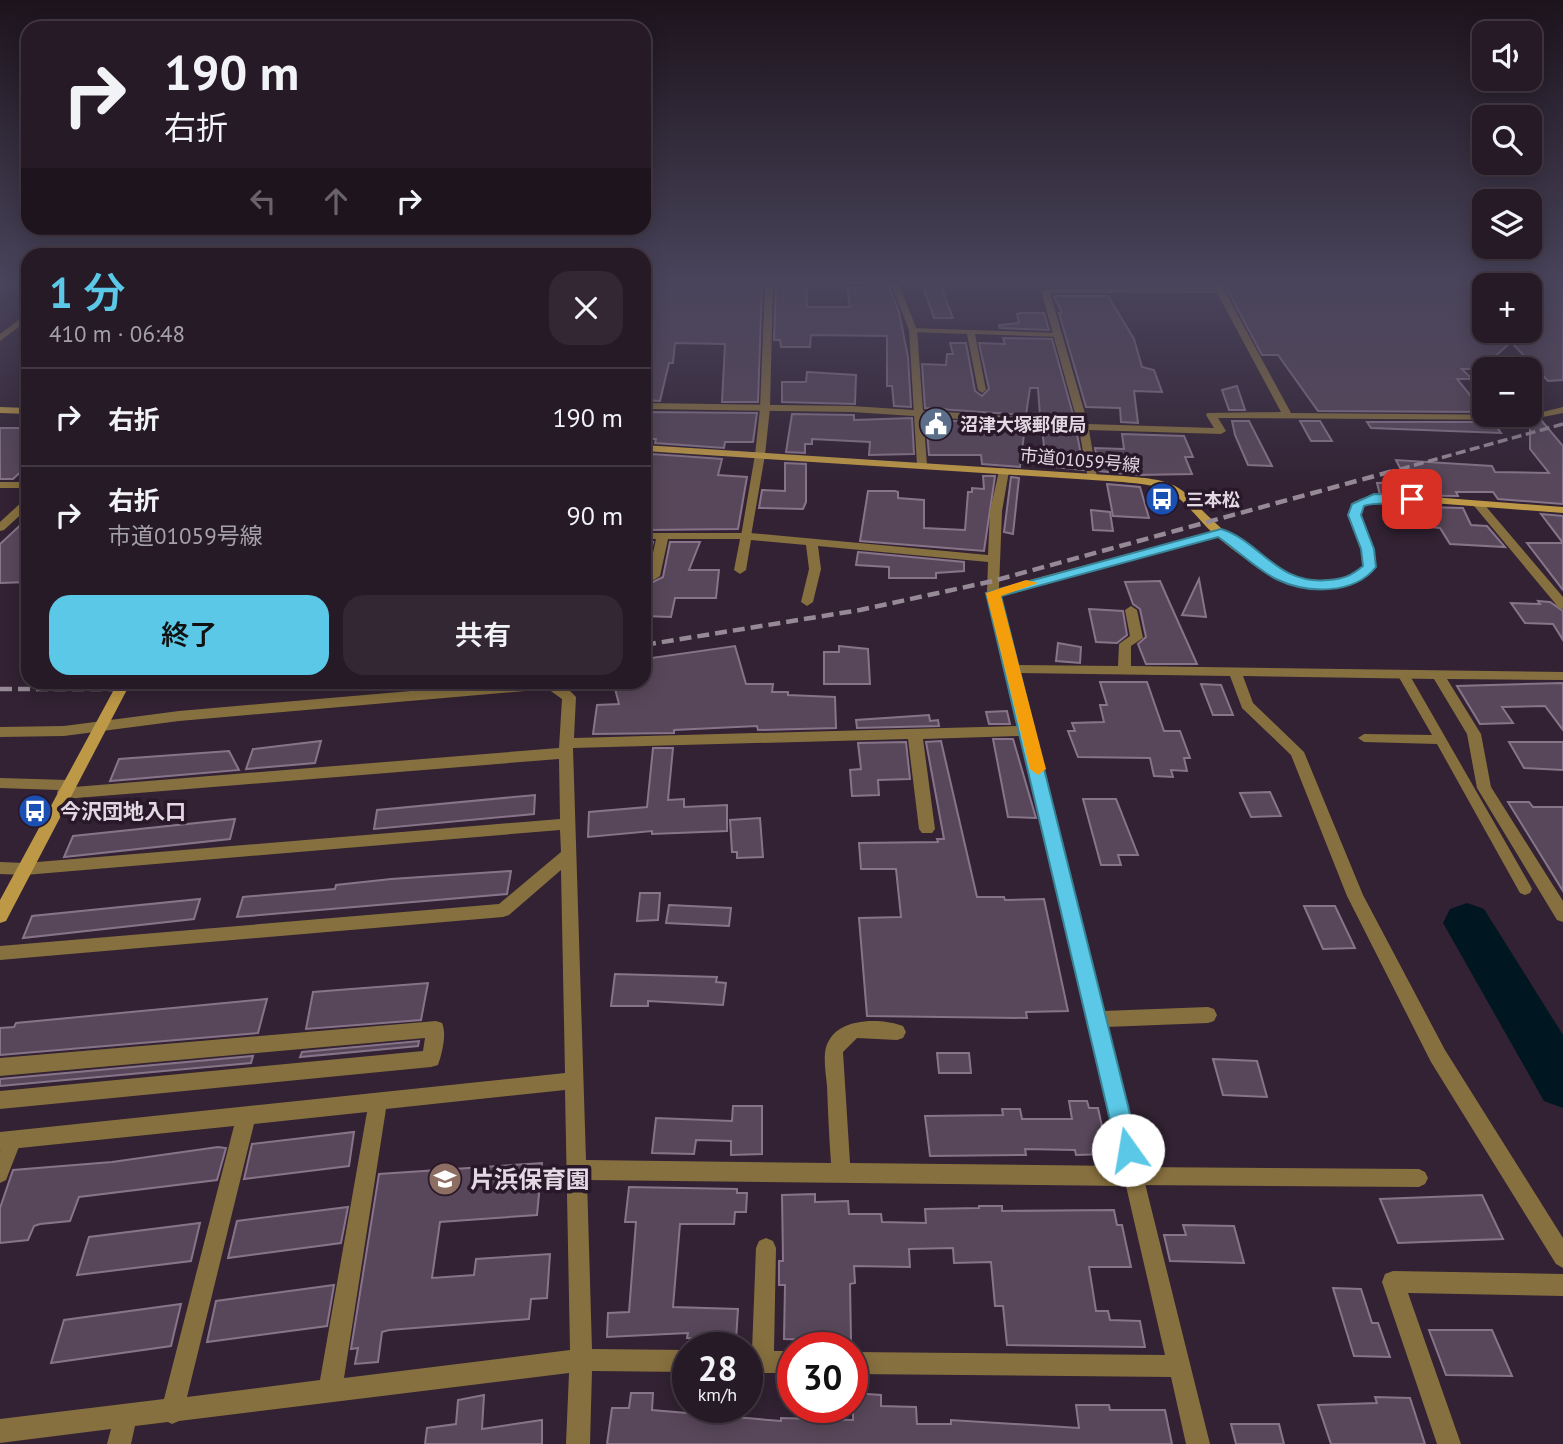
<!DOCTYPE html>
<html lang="ja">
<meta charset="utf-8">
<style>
body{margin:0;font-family:"PT Sans","Noto Sans JP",sans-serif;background:#322732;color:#f1f3f6;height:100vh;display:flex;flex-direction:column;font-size:26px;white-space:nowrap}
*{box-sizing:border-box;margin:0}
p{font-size:23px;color:#a4a1a7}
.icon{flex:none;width:38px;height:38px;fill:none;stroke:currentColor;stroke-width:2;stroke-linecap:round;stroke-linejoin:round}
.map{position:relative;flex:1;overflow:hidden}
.panel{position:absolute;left:21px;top:248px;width:630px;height:441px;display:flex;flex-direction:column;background:#261a26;border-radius:21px;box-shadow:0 4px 18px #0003,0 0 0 2px #423843}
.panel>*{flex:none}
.banner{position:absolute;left:21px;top:21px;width:630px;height:214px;border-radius:21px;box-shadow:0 4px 18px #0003,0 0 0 2px #423843;background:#261a26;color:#f1f3f6;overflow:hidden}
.tools{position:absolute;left:1472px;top:21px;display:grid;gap:14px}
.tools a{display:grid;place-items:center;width:70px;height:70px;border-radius:14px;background:#261a26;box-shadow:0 4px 18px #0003,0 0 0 2px #423843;font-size:35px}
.speed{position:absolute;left:672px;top:1332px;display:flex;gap:14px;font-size:35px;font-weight:700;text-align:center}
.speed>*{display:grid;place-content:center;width:91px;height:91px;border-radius:50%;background:#261a26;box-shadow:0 4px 18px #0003,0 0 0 2px #423843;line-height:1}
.speed small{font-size:18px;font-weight:400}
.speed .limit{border:10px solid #d22;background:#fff;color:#111}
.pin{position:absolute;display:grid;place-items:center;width:60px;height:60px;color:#fff;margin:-30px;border-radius:14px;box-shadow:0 4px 10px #0006}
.me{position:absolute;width:77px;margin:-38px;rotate:347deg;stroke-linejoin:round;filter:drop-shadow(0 0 5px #0008)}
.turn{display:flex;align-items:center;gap:24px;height:147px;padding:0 28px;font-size:32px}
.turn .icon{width:91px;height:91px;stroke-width:2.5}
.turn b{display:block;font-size:49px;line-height:60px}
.lanes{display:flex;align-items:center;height:66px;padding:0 28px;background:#0003;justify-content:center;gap:35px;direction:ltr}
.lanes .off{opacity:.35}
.round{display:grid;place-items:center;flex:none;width:74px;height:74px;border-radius:21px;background:#322732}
.headline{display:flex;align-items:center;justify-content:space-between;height:119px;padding:0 28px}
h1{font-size:42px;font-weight:600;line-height:52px;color:#5ac8e6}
.cta{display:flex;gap:14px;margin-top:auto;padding:14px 28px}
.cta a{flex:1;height:80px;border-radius:21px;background:#5ac8e6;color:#111;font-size:28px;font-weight:600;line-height:80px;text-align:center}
.cta a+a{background:#322732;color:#f1f3f6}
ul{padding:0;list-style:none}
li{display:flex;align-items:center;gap:21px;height:98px;padding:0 28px;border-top:2px solid #423843}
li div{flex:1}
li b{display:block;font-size:26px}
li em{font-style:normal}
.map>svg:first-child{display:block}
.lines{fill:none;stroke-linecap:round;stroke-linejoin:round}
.river{fill:#001621;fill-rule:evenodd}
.building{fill:#58475a;stroke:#877489;stroke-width:2}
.lane{fill:#87703f;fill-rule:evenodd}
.street{fill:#87703f;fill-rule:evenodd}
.secondary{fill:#bd9846;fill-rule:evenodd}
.rail-far1{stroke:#978a97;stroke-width:3.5;stroke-dasharray:10 4.5;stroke-linecap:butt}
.rail{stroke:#978a97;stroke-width:4.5;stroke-dasharray:12 6;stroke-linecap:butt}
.route{fill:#5ac8e6;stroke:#3a8296;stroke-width:2}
.slow{fill:#f59e0b}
.labels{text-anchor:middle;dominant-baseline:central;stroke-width:7;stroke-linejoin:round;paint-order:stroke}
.far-poi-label{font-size:18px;font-weight:bold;fill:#e2d7e2;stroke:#281829;text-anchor:start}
.far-street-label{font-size:18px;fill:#e2d7e2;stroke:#281829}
.poi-label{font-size:21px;font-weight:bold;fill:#e2d7e2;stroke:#281829;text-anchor:start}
.near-poi-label{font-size:24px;font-weight:bold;fill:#e2d7e2;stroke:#281829;text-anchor:start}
</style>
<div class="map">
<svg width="1563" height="1444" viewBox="0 0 1563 1444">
<rect width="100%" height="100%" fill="#322233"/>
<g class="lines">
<path class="river" d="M1467 903 1484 909 1563 1035V1108L1544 1101 1443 923 1450 909Z"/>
</g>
<path class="building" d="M644 284H762L758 402H722L725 344 675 343 673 363H669L660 401 644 400V353L651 327H644Z
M776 284H806L807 307H850L847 288 889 287 899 312 908 357 911 407 894 406 892 386H887V336L811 335 810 347H781L780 340H774Z
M922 284H940L953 318H934Z
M1224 284H1484V331H1530V284H1563V380L1548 381 1511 342 1491 360 1498 369H1462L1472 379H1457L1484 412 1318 411 1278 355H1262Z
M1054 296H1108L1134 339 1142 367 1154 370 1162 392 1134 391 1138 423 1121 422 1120 408 1086 407 1059 313H1062Z
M1020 313H1044L1049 330 1000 328 999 325 1019 323 1017 314Z
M1003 338 1052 339 1074 418 1040 416 1038 388H1030L1026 415 925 408 922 364 946 365 947 354H953L950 343H966L975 391 982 396 989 389 979 343 1005 344Z
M807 372 856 375 855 404 782 402V382H806Z
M1237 386 1245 410H1229L1222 390Z
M644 412 757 413 753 442H725L724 448 655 443 656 439H644Z
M792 414 854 415V420L912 418 914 454 869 455 870 442 812 439V444H805V453L786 452Z
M926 419 1025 426 1020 467 982 464 981 455H929Z
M1541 420 1563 446V504L1498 499 1493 492H1456L1458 496 1380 495 1377 483 1407 482 1396 460 1492 466 1495 472 1549 473 1530 449V422Z
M1232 421H1249L1272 466 1248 465 1235 435Z
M1300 421H1320L1332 441H1311Z
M1367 422H1493L1501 433 1371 428Z
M1042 427 1076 429 1084 470 1046 466Z
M0 428H28V465L13 479H0Z
M1122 434 1184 436 1193 457H1185L1192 474 1137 475 1099 471 1095 448 1124 449Z
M652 454 722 459 718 475 747 477 738 529 644 530V483Z
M785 463 806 464V502L803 509 759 508 762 490 785 491Z
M983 476H995L984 551 860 541 868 491H895L898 492V498L924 500V528L965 530 968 492H972V488L984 489Z
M1011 477 1019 478 1013 534 1004 532Z
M1107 484 1140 487 1149 518 1113 516Z
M1383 506 1463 508 1471 525 1487 526 1505 547 1450 544 1440 528 1388 523Z
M1091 510 1110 512 1113 531 1093 530Z
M1541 514 1563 516V543Z
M28 518V582L0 583V544Z
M644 542H653L645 575 653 582 663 577 670 542H700L689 570H719L716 598H675L671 617 644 616Z
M1527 543H1563V590Z
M858 552 964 562V571L936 573V578H889V567L856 565Z
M1199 579 1206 617 1182 615Z
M1160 581 1167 597 1197 664H1146L1138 644 1146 637 1140 609 1133 604 1125 582Z
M1538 601 1550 602 1563 611V640L1553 624 1525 623 1511 603 1540 604Z
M1089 609 1123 611 1127 635 1117 643 1096 642Z
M1058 643 1081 647 1080 663 1056 661Z
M735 646 746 684H773L772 692H788V695L835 697 836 728 758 730 757 726 674 730V733L593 734 597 705 619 704 614 685 644 682V659Z
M839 646 868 649 870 684H824V652H839Z
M1100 682H1147L1164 731H1180L1190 758H1184L1187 771 1171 770 1173 777 1154 776 1150 758 1078 757 1068 731H1075L1072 723 1104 722 1100 705H1107Z
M1563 683V730L1545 706 1502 707 1513 723 1480 724 1457 686Z
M1201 684 1221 685 1233 715H1213Z
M1007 711 1010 724H989L986 712Z
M929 715 930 721 938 720 939 726 857 728 856 720Z
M993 739H1013L1036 818 1008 817Z
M321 741 315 763 246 769 253 749Z
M941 741 977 897H1004L1005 900 1044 899 1068 1011 1026 1012 1027 1018 867 1016 859 918 901 917 896 869H861L859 843 938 842 937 839H944L926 742Z
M906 742 910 779 878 780 879 795 852 796 850 770 861 769 858 743Z
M1509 742H1563V770L1524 768Z
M653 748H673L668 800 684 799V807L727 805V831L652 834V831L588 837 589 812 647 807Z
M229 751 239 770 110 781 119 759Z
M1270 792 1281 816 1251 817 1240 793Z
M535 795 534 814 374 829 377 810Z
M1083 799H1116L1138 855H1118L1121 865H1101Z
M1508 802H1529L1533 807H1563V891Z
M760 818 763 857 737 858V852H732L730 820Z
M235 819 230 839 64 857 73 836Z
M511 871 507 894 237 917 243 897 335 889 336 885 391 879Z
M640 893H660L658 920 637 921Z
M200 899 194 919 23 938 32 916Z
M669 905 731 908 729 926 666 923Z
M1304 906H1335L1355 948 1323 949Z
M615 974 717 977 716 982 726 983 723 1005 648 1001V1006H611Z
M428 983 421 1020 306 1029 313 992Z
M267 999 258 1033 0 1055V1028L14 1027 16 1023Z
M419 1041 418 1046 300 1057 302 1052Z
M937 1053H969L971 1073H939Z
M253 1056 251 1063 0 1086V1079Z
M1213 1059 1257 1061 1267 1097 1223 1095Z
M1069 1101H1087L1089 1108H1098L1108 1154 1076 1155 1075 1150 1025 1149 1026 1155 930 1156 925 1116 1003 1115 1002 1109H1020L1022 1119H1072Z
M733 1106H762V1154L731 1155V1141L696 1140 694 1154 652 1153 656 1118 732 1121Z
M354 1132 349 1166 244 1179 252 1144Z
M218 1147 226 1148 217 1180 79 1197 70 1221 40 1224 34 1226 28 1240 0 1243V1208L13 1170 112 1162Z
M542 1163 537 1215 440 1222 432 1278 474 1275 476 1259 550 1254 547 1298 531 1299 529 1319 389 1330 382 1332 378 1362 355 1364 358 1348 351 1349 379 1174Z
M629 1187 737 1189V1193H747L746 1212H735L734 1224H680L673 1307 738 1309 736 1340 687 1338 688 1333 607 1337 608 1313 629 1312 636 1222H625Z
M815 1194V1202L848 1201 849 1214H881L882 1222 926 1223 925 1209 979 1208V1206H1002V1211L1114 1210 1117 1225H1122L1131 1267H1089L1096 1311H1108L1110 1320 1140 1321 1145 1347 1007 1345 1003 1306H995L991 1262 954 1263 953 1248 909 1249 910 1267 854 1266 855 1283 850 1284 851 1341 784 1339 785 1285H779V1261H783L782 1195Z
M1482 1195 1503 1239 1398 1243 1380 1199Z
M348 1207 341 1243 228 1258 237 1221Z
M200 1223 191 1261 77 1275 89 1237Z
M1183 1225 1234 1226 1244 1263 1170 1261 1164 1235H1186Z
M334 1285 327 1326 207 1342 216 1301Z
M1333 1288 1361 1289 1372 1323H1378L1390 1357 1354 1356Z
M181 1304 171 1346 51 1363 64 1320Z
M1429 1330H1492L1512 1376 1446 1375Z
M631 1393H653L652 1410 781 1421V1418L853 1420V1393L881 1395V1406L916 1407 917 1424H951V1420L1079 1428 1076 1405H1109L1110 1410H1165L1172 1444H607L612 1408H629Z
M484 1395 482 1429 542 1420V1444H425L427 1428 456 1424 458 1400Z
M1375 1397 1410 1398 1425 1444H1331L1318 1405 1377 1403Z
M1231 1424H1279L1284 1444H1236Z"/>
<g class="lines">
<path class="lane" d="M910 328 1059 333 1063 335 1059 337 975 334 986 390 982 393 978 390 967 334 913 332 909 330Z
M644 403 852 406 1083 421 1087 424 1083 427 852 412 644 409Z
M760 452 765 455 751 536 746 539 741 536 755 455Z
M1403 670 1409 674 1530 885 1532 889 1530 893 1525 895 1520 893 1437 744 1364 742 1358 738 1364 734 1432 735 1397 674Z
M13 1131 19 1133 22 1139 6 1180 0 1183V1151L7 1133Z
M1134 1167 1419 1169 1425 1172 1428 1178 1425 1184 1419 1187 1134 1185 1128 1182 1125 1176 1128 1170Z"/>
<path class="street" d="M765 284H773L770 408 765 455 760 458 755 455 760 408Z
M891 284H899L917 330 927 465 922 468 917 465 909 330Z
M1213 284H1221L1291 413 1530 415 1563 407V413L1528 420 1218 418 1226 431 1221 434 1089 430 1097 477 1096 479H1088L1078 424 1041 291 1045 289 1215 288ZM1050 293H1217L1281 412 1207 413 1206 415 1214 428 1088 424Z
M28 313V320L0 341V334Z
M1004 468 1009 471 1002 511 999 588 1221 529 1227 532 1225 534 1000 595 1017 665 1118 666 1119 644 1130 636 1125 610 1131 606 1137 610 1143 638 1131 646V666L1563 672V680L1447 679 1481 734 1491 787 1563 901V922L1557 920 1477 788 1467 734 1434 679 1243 676 1253 703 1304 752 1363 895 1445 1050 1563 1238V1268L1556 1264 1431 1062 1347 896 1291 755 1242 708 1230 676 1019 673 1032 727 1036 731 1034 734 1103 1011 1208 1007 1214 1009 1217 1015 1214 1021 1208 1023 1106 1027 1210 1444H1186L1171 1377 852 1374V1352L1165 1355 1126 1186 587 1180 592 1349 688 1350V1372L592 1371 590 1444H566L569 1373 179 1421 172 1424 168 1422 135 1426 131 1444H107L111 1429 0 1443V1419L164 1399 234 1126 0 1150V1132L565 1073 561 870 509 915 503 917 0 960V946L499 904 561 852 560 830 25 875 0 874V862L25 863 560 819 559 759 64 799 59 797 57 793 58 790 0 788V778L68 780 73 781 74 787 559 748 562 699 548 689 179 721 64 736 0 737V727L64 726 179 711 516 682C539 682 559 677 576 697L574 738 1018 726 987 593 988 562 818 546 821 569 813 602 807 606 801 602 809 569 806 545 751 540 746 570 740 574 734 570 740 539H668L660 576 654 580 648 576 656 539H644V533H750L988 555 990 511 999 471ZM1020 736 1121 1166 850 1163 843 1052 857 1038 897 1040 903 1038 906 1032 903 1026C879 1017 829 1017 825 1053 824 1063 826 1075 827 1086 828 1111 829 1137 831 1163L586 1160 573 748 908 739 919 829 922 833H932L935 829 923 739ZM565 1090 570 1350 344 1378 386 1109ZM367 1112 320 1380 187 1397 254 1124Z
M0 482H28V488H0Z
M28 499V508L4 530 0 531V522L24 500Z
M1479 502 1483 503 1563 597V609L1559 608 1475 507 1473 505Z
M436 1021 442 1023C447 1034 442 1054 438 1065L431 1067 0 1109V1091L423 1051 425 1038 0 1076V1058Z
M766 1238 773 1241 776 1248 774 1351H793V1373H747V1351H752L756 1248 759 1241Z
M1393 1271 1563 1274V1296L1408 1293 1461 1444H1437L1382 1282 1385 1274Z"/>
<path class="secondary" d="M0 407 28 408V414L0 413Z
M644 445 1123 476C1142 478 1164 478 1180 489 1191 496 1198 507 1207 515 1236 543 1303 599 1347 578 1353 575 1358 570 1364 566L1362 549 1348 515 1354 502 1363 498 1432 497 1563 507V513L1432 503H1369L1363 506 1360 515 1374 549 1376 567C1328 618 1255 570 1214 534 1199 521 1187 502 1171 493 1157 484 1139 484 1123 482L644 451Z
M118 682H131L6 921 0 923V900Z"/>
<path class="rail-far1" d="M1386 473 1563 424"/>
<path class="rail" d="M644 645 860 610 993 581 1393 471
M0 689H121L255 682"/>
</g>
<linearGradient id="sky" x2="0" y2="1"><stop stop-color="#1c131c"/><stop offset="0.58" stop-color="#49445b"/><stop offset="1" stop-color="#49445b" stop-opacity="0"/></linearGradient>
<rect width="1563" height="487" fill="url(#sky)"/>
<path class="route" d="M1374 494 1412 495 1418 499C1405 508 1380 500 1364 506L1361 515 1374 549 1376 567C1354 595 1307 594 1276 579 1256 569 1237 550 1218 537L1001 596 1139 1150 1136 1158 1128 1161 1120 1158 1117 1150 986 593 1221 529C1261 541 1276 585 1328 580 1343 579 1351 576 1363 566L1361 549 1348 515 1352 504Z"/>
<path class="slow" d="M1026 580 1038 583 1001 596 1046 769 1038 775 1030 769 986 593Z"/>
<defs>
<symbol id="civic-disc" viewBox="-11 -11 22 22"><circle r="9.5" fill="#5c6f8a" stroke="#281829"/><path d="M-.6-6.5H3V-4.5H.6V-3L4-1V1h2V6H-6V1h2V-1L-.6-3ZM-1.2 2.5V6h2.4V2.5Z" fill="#fff"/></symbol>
<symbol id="bus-disc" viewBox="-11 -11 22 22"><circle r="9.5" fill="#1a4fb4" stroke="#281829"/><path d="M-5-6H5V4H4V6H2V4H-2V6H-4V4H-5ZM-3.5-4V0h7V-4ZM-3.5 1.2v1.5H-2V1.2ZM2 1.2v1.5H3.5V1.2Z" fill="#fff"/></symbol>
<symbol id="school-disc" viewBox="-11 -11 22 22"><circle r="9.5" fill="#8d6e63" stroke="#281829"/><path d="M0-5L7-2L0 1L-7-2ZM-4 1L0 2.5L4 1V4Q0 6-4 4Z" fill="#fff"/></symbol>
</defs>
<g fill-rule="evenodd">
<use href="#civic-disc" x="917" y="405" width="38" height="38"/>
<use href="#bus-disc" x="1143" y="480" width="38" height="38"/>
<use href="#bus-disc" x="16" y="792" width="38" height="38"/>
<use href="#school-disc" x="426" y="1160" width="38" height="38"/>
</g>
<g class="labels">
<g class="far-poi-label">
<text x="960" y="424">沼津大塚郵便局</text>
<text x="1186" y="499">三本松</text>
</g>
<g class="far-street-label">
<text transform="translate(1080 460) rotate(5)">市道01059号線</text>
</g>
<g class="poi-label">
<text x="60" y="811">今沢団地入口</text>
</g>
<g class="near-poi-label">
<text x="470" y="1179">片浜保育園</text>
</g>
</g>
</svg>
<div class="tools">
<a><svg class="icon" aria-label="sound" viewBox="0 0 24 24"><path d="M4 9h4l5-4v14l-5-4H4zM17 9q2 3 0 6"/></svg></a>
<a><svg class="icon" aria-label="search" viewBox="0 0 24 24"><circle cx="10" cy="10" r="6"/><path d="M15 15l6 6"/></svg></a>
<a><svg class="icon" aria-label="layers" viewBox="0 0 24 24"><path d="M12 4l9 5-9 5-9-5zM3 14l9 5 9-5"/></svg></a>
<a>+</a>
<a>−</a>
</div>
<div class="speed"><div>28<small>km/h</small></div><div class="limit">30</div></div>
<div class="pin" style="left:1412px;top:499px;background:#d93025"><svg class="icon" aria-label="arrive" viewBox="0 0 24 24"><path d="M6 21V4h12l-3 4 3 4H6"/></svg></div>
<svg class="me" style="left:1128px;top:1150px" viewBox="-20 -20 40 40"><circle r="19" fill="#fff"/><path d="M0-13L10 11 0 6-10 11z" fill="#5ac8e6"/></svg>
<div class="banner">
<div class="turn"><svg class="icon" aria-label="right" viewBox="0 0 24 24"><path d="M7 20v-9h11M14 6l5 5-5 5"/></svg><div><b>190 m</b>右折</div></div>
<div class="lanes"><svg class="icon off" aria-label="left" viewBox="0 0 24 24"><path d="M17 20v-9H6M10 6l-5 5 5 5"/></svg><svg class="icon off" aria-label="ahead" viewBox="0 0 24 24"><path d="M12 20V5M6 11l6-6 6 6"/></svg><svg class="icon" aria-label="right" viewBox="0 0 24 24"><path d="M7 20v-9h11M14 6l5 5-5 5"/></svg></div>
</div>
<section class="panel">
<div class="headline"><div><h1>1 分</h1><p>410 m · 06:48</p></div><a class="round"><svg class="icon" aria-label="close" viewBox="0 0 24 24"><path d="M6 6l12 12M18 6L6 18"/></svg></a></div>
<ul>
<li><svg class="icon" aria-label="right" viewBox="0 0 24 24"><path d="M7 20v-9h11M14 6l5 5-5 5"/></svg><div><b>右折</b></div><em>190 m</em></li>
<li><svg class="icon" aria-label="right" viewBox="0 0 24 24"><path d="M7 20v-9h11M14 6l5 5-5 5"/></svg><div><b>右折</b><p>市道01059号線</p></div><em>90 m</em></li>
</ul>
<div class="cta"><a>終了</a><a>共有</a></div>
</section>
</div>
